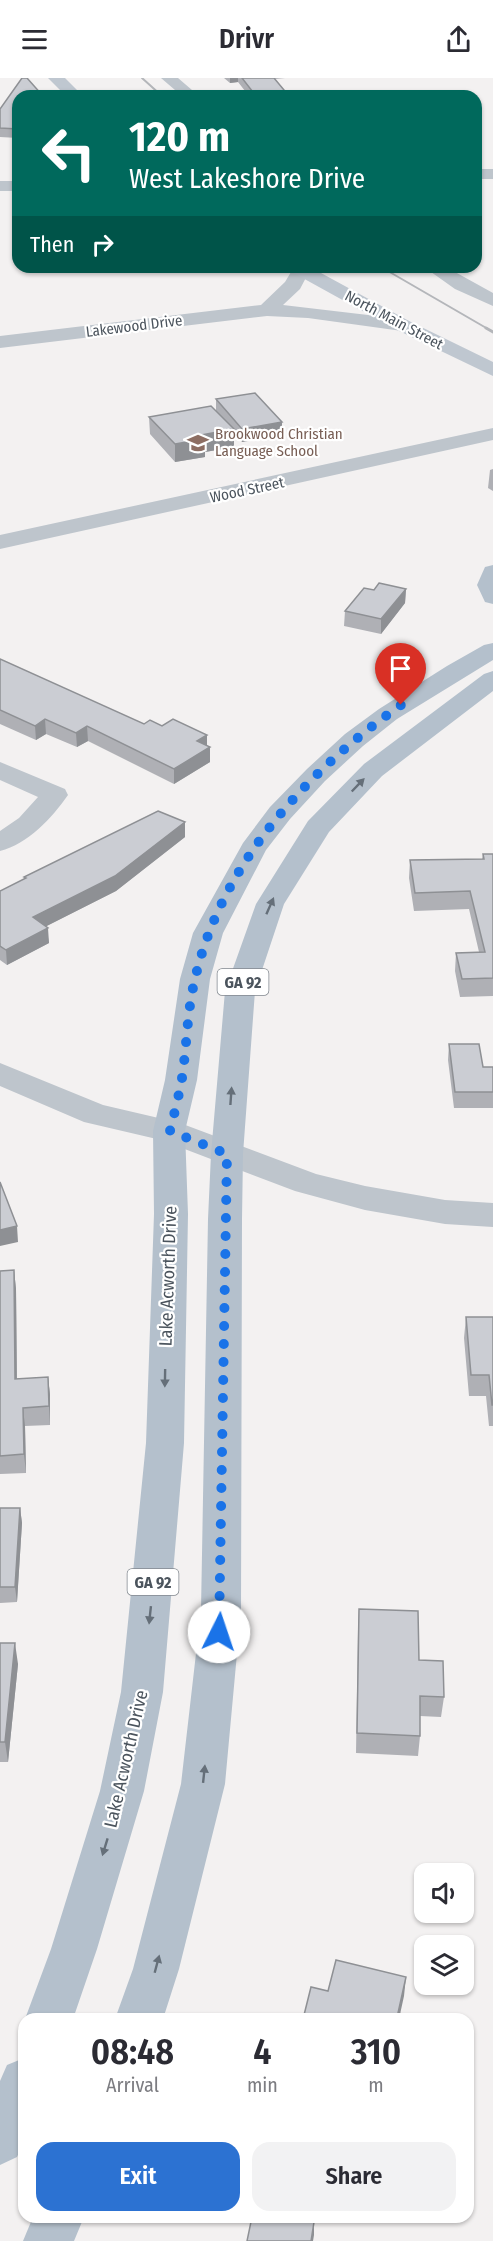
<!DOCTYPE html>
<style>
body{margin:0;font-family:"Fira Sans Condensed",sans-serif;background:#f2f2f3;color:#2b2b33;height:100vh;display:flex;flex-direction:column;font-size:22px;white-space:nowrap}
*{box-sizing:border-box;margin:0}
p{font-size:20px;color:#7c7c81}
.icon{flex:none;width:33px;height:33px;fill:none;stroke:currentColor;stroke-width:2;stroke-linecap:round;stroke-linejoin:round}
.map{position:relative;flex:1;overflow:hidden}
.sheet{position:absolute;left:18px;top:1935px;width:456px;height:210px;display:flex;flex-direction:column;background:#fff;border-radius:18px;box-shadow:0 2px 4px #0004}
.sheet>*{flex:none}
.banner{position:absolute;left:12px;top:12px;width:470px;height:183px;border-radius:18px;box-shadow:0 2px 4px #0004;background:#00695c;color:#fff;overflow:hidden}
.fabs{position:absolute;left:414px;top:1785px;display:grid;gap:12px}
.fabs a{display:grid;place-items:center;width:60px;height:60px;border-radius:12px;background:#fff;box-shadow:0 2px 4px #0004;font-size:30px}
.pin{position:absolute;display:grid;place-items:center;width:51px;height:51px;color:#fff;margin:-62px -26px;border-radius:50% 50% 50% 0;rotate:-45deg;box-shadow:0 0 6px #0007}
.pin .icon{rotate:45deg}
.me{position:absolute;width:66px;margin:-33px;rotate:4deg;stroke-linejoin:round;filter:drop-shadow(0 0 4px #0008)}
.turn{display:flex;align-items:center;gap:21px;height:126px;padding:0 18px;font-size:27px}
.turn .icon{width:78px;height:78px;stroke-width:2.5}
.turn b{display:block;font-size:42px;line-height:51px}
.then{display:flex;align-items:center;height:57px;padding:0 18px;background:#0003;gap:12px;font-size:22px}
.eta{display:flex;justify-content:space-evenly;align-items:center;height:102px;text-align:center}
.eta b{font-size:36px;font-weight:600;line-height:42px}
.cta{display:flex;gap:12px;margin-top:auto;padding:12px 18px}
.cta a{flex:1;height:69px;border-radius:18px;background:#2c72d2;color:#fff;font-size:24px;font-weight:600;line-height:69px;text-align:center}
.cta a+a{background:#f2f2f3;color:#2b2b33}
header{display:flex;justify-content:space-between;align-items:center;height:78px;padding:0 18px;background:#fff;font-size:27px;font-weight:600}
.map>svg:first-child{display:block}
.lines{fill:none;stroke-linecap:round;stroke-linejoin:round}
.street{fill:#bec5cc;fill-rule:evenodd}
.secondary{fill:#bfc7d0;fill-rule:evenodd}
.primary{fill:#b4c0cc;fill-rule:evenodd}
.rail-far1{stroke:#b4b6ba;stroke-width:2}
.rail{stroke:#b4b6ba;stroke-width:3}
.wall{fill:#afb0b5}
.shaded-wall{fill:#8e9094}
.building{fill:#cbcdd3;stroke:#8e9094;stroke-width:1.5}
.oneway{fill:#656f79}
.route{stroke:#1a73e8;stroke-width:10;stroke-dasharray:0 18}
.labels{text-anchor:middle;dominant-baseline:central;stroke-width:4.5;stroke-linejoin:round;paint-order:stroke}
.far-street-label{font-size:15px;fill:#4b545d;stroke:#fff}
.far-education-label{font-size:15px;fill:#785e54;stroke:#fff;text-anchor:start}
.shield{fill:#fff;stroke:#81878e;stroke-width:1.5}
.shield-label{font-size:16px;font-weight:bold;fill:#4b545d}
.street-label{font-size:18px;fill:#4b545d;stroke:#fff}
</style>
<header><svg class="icon" aria-label="menu" viewBox="0 0 24 24"><path d="M4 6h16M4 12h16M4 18h16"/></svg>Drivr<svg class="icon" aria-label="share" viewBox="0 0 24 24"><path d="M12 15V3M7 8l5-5 5 5M5 13v7h14v-7"/></svg></header>
<div class="map">
<svg width="493" height="2163" viewBox="0 0 493 2163">
<rect width="100%" height="100%" fill="#f3f1f1"/>
<g class="lines">
<path class="street" d="M161 0H178L199 18H182Z
M476 91H493V101H476Z
M0 103H18V113H0Z
M294 189H308L310 192 300 211 283 227 402 241 409 243 412 247 409 251 402 253 308 240 267 238 0 270V258L261 227 285 204Z
M424 189H446L493 215V228L455 211Z
M493 350V362L0 471V457Z
M0 684 65 711 68 717C52 740 28 766 0 773V753L19 740 38 719 0 702Z
M0 985 103 1027 180 1045 316 1096 365 1108 445 1122 493 1125V1149L445 1146 365 1132 295 1113 161 1062 84 1044 0 1008Z"/>
<path class="secondary" d="M48 0H65L83 18H66Z
M287 189H310L409 243 493 284V298L395 251 290 193Z"/>
<path class="primary" d="M493 487V526L485 524 477 507 485 489Z
M493 565V582L397 641 363 668 325 703 290 741 266 772 223 855 210 901 197 1002 185 1053 188 1136 184 1365 163 1614 144 1713 97 1871 73 1941H25L51 1871 100 1713 121 1614 146 1365 154 1136 153 1053 165 1002 180 901 193 855 243 765 270 729 307 691 345 656 379 631 447 588 484 567Z
M493 593V613L382 698 329 754 284 826 255 913 243 1076 242 1141 241 1532 225 1706 179 1891 163 1941H115L133 1891 181 1706 201 1532 208 1141 211 1076 225 913 256 826 308 743 364 686 484 596Z
M24 1980V2064L17 2079 0 2087V2003L7 1987Z
M33 2139H84L74 2163H23Z"/>
<path class="rail-far1" d="M142 0 162 18
M381 189 488 251"/>
<path class="rail" d="M486 250 493 254"/>
</g>
<path class="wall" d="M224 0H285L275 1 289 18H249L238 4 230 5Z
M18 18V60L0 59V31Z
M216 321 282 357 242 364 234 354V369L205 374V379L175 384 150 356 149 339 216 333Z
M493 391V413L488 410 490 392Z
M406 511 405 525 381 556 344 548 345 533 374 512Z
M0 581 144 646 210 669V684L174 706 88 663 77 669 46 656 36 662 0 646Z
M185 744V759L116 813 46 848 49 865 7 887 0 882V813L24 801V799Z
M483 776H493V918L460 919 455 893 456 875 479 874 469 831 414 833 409 800 410 782 482 781Z
M449 966 483 989H493V1030H454L448 982Z
M14 1192 16 1211 17 1301 48 1299 50 1317V1347L25 1348 26 1395 0 1396V1193Z
M466 1239H493V1348H489L486 1318H469L464 1260Z
M0 1430H20L22 1445 17 1524 0 1525Z
M359 1531 419 1582 444 1619 441 1639 420 1638V1658L418 1678 356 1675 358 1551Z
M0 1565 18 1586 8 1684H0Z"/>
<path class="shaded-wall" d="M230 0H238V4L230 5Z
M282 344V357L242 364V351Z
M234 351V369L205 374V379L175 384V366L201 357Z
M406 511 405 525 381 556V541Z
M45 641 46 656 36 662 35 648Z
M87 648 88 663 77 669 76 655Z
M207 657V671L210 669V684L174 706V691L197 663Z
M185 744V759L116 813 35 854 33 839Z
M48 850 49 865 7 887 6 872Z
M17 1148 18 1164 0 1168V1152Z
M14 1192 16 1211 17 1319 15 1301Z
M48 1299 50 1317V1347L49 1328Z
M23 1330 25 1348 26 1395 24 1376Z
M20 1430 22 1445 17 1524 15 1509Z
M15 1565 18 1586 8 1684 5 1664Z
M406 1899 404 1918 399 1941 398 1935Z
M314 2144V2157L313 2163H311Z"/>
<path class="building" d="M22 0H27L43 18H18V51L0 50V31Z
M242 0H274L289 18H256Z
M255 315 282 344 242 351 216 321Z
M211 328 234 351 201 357 204 361 175 366 149 339Z
M379 505 406 511 381 541 345 533 364 510 374 512Z
M0 581 144 646 150 642 162 648 173 641 207 657 197 663 210 669 174 691 87 648 76 655 45 641 35 648 0 632Z
M158 733 185 744 115 798 33 839 48 850 6 872 0 868V813L26 800 24 799Z
M483 776H493V900L462 901 456 875 485 874 470 813 415 815 410 782 484 781Z
M449 966H479L483 989H493V1014H455Z
M0 1104 17 1148 0 1152Z
M14 1192 15 1301 48 1299 49 1328 23 1330 24 1376 0 1378V1193Z
M466 1239H493V1327H492L489 1297H471Z
M0 1430H20L15 1509H0Z
M359 1531 418 1533 419 1582 443 1583 444 1619 420 1618V1658L357 1655Z
M0 1565H15L5 1664H0Z
M336 1882 406 1899 398 1935 417 1940V1941H303L311 1909 328 1913Z
M252 2139H291L314 2144 311 2163H247Z"/>
<defs><path id="oneway-solid" d="M-6-.8H1V-3.2L6.5 0L1 3.2V.8H-6Z" transform="scale(1.5)"/></defs>
<g class="oneway">
<use href="#oneway-solid" transform="translate(358 707) rotate(-46)"/>
<use href="#oneway-solid" transform="translate(270 828) rotate(-66)"/>
<use href="#oneway-solid" transform="translate(231 1018) rotate(-86)"/>
<use href="#oneway-solid" transform="translate(165 1300) rotate(91)"/>
<use href="#oneway-solid" transform="translate(150 1537) rotate(96)"/>
<use href="#oneway-solid" transform="translate(204 1696) rotate(-84)"/>
<use href="#oneway-solid" transform="translate(105 1769) rotate(107)"/>
<use href="#oneway-solid" transform="translate(157 1886) rotate(-75)"/>
</g>
<g class="lines">
<path class="route" d="M219 1554 227 1076 170 1053C174 1036 179 1018 182 1000 187 967 187 933 195 901 221 786 307 693 401 627"/>
</g>
<defs>
<symbol id="school-bare" viewBox="-9 -9 18 18"><path d="M0-5L7-2L0 1L-7-2ZM-4 1L0 2.5L4 1V4Q0 6-4 4Z" fill="#8d6e63" stroke="#fff" stroke-width="2.5" paint-order="stroke"/></symbol>
</defs>
<g fill-rule="evenodd">
<use href="#school-bare" x="183" y="350" width="30" height="30"/>
</g>
<g class="labels">
<g class="far-street-label">
<text transform="translate(394 242) rotate(28)">North Main Street</text>
<text transform="translate(134 248) rotate(-7)">Lakewood Drive</text>
<text transform="translate(247 412) rotate(-12)">Wood Street</text>
</g>
<g class="far-education-label">
<text x="215" y="356">Brookwood Christian<tspan x="215" dy="17">Language School</tspan></text>
</g>
<g class="shield">
<rect x="217.5" y="891" width="51" height="26" rx="4.5"/>
<rect x="127.5" y="1491" width="51" height="26" rx="4.5"/>
</g>
<g class="shield-label">
<text x="243" y="904">GA 92</text>
<text x="153" y="1504">GA 92</text>
</g>
<g class="street-label">
<text transform="translate(168 1198) rotate(-88)">Lake Acworth Drive</text>
<text transform="translate(126 1681) rotate(-77)">Lake Acworth Drive</text>
</g>
</g>
</svg>
<div class="fabs">
<a><svg class="icon" aria-label="sound" viewBox="0 0 24 24"><path d="M4 9h4l5-4v14l-5-4H4zM17 9q2 3 0 6"/></svg></a>
<a><svg class="icon" aria-label="layers" viewBox="0 0 24 24"><path d="M12 4l9 5-9 5-9-5zM3 14l9 5 9-5"/></svg></a>
</div>
<div class="pin" style="left:401px;top:627px;background:#d93025"><svg class="icon" aria-label="arrive" viewBox="0 0 24 24"><path d="M6 21V4h12l-3 4 3 4H6"/></svg></div>
<svg class="me" style="left:219px;top:1554px" viewBox="-20 -20 40 40"><circle r="19" fill="#fff"/><path d="M0-13L10 11 0 6-10 11z" fill="#1a73e8"/></svg>
<div class="banner">
<div class="turn"><svg class="icon" aria-label="left" viewBox="0 0 24 24"><path d="M17 20v-9H6M10 6l-5 5 5 5"/></svg><div><b>120 m</b>West Lakeshore Drive</div></div>
<div class="then">Then<svg class="icon" aria-label="right" viewBox="0 0 24 24"><path d="M7 20v-9h11M14 6l5 5-5 5"/></svg></div>
</div>
<section class="sheet">
<div class="eta">
<div><b>08:48</b><p>Arrival</p></div>
<div><b>4</b><p>min</p></div>
<div><b>310</b><p>m</p></div>
</div>
<div class="cta"><a>Exit</a><a>Share</a></div>
</section>
</div>
